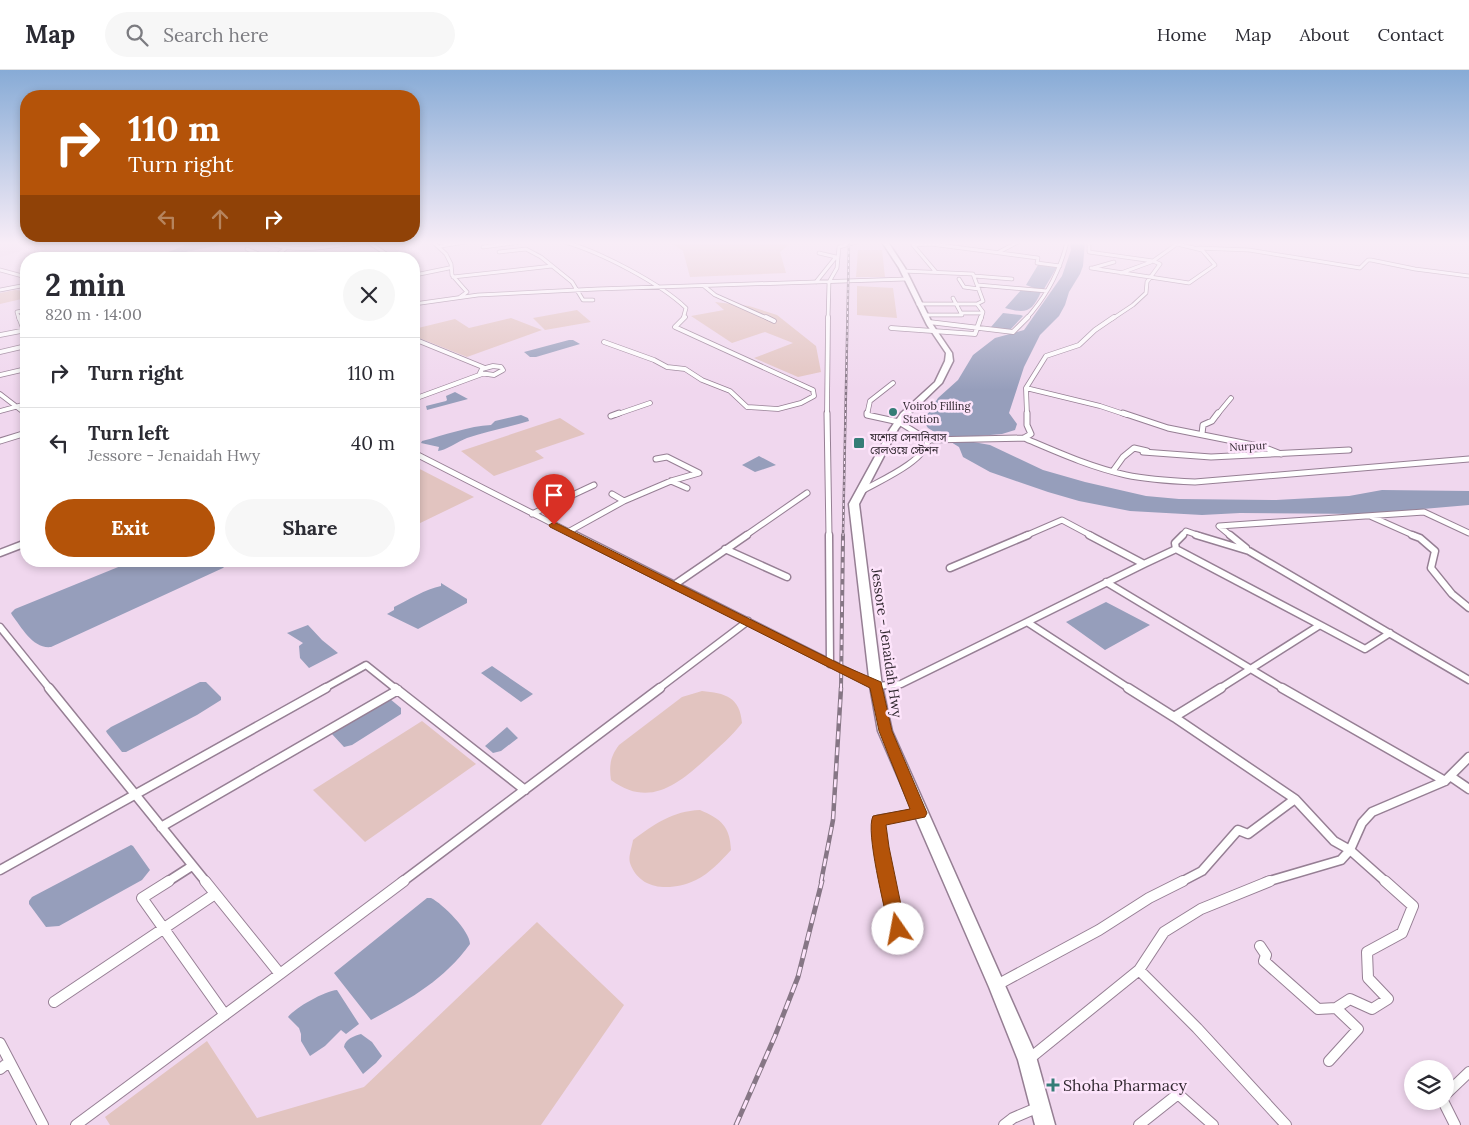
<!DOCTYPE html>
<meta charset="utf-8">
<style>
body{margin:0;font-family:Lora,"Noto Sans Bengali",serif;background:#f7f7f7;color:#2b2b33;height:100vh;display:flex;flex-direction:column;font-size:19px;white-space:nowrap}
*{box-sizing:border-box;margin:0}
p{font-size:16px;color:#7c7c81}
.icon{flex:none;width:28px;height:28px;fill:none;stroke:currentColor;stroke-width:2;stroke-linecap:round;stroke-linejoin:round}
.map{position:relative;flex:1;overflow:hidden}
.panel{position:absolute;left:20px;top:182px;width:400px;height:315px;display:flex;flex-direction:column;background:#fff;border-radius:20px;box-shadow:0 2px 8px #0003}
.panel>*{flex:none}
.top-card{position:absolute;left:20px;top:20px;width:400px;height:152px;border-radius:20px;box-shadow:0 2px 8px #0003;background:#b45309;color:#fff;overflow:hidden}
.fabs{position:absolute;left:1404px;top:990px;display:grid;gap:10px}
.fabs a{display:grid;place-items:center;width:50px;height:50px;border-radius:50%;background:#fff;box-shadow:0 2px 8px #0003;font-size:25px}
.pin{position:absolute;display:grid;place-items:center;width:42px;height:42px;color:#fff;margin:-51px -21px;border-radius:50% 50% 50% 0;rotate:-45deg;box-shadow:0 0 5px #0007}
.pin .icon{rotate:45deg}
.me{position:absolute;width:55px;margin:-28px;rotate:348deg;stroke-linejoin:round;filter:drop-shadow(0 0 4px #0008)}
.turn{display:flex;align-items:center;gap:18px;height:105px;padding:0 25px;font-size:22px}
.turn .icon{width:65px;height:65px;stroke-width:2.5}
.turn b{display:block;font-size:35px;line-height:42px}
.lanes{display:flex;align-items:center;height:48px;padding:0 25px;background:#0003;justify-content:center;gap:25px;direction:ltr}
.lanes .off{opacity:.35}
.round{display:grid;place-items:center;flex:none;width:52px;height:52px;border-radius:26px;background:#f7f7f7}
.headline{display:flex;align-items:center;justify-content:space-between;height:85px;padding:0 25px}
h1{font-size:30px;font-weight:800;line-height:38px}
.primary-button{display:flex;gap:10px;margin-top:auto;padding:10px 25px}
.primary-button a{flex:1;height:58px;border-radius:30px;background:#b45309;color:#fff;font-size:20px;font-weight:800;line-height:58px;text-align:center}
.primary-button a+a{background:#f7f7f7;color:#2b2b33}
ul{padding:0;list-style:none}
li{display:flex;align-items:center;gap:15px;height:70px;padding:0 25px;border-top:1px solid #e1e1e2}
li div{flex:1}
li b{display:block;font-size:19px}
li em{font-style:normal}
header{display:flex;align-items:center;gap:30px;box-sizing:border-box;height:70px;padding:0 25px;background:#fff;border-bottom:1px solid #e1e1e2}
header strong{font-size:24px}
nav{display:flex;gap:28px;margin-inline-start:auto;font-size:18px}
.search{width:350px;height:45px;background:#f7f7f7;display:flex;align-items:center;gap:12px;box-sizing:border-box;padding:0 18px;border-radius:28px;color:#7c7c81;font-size:19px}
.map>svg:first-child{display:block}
.built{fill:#ebcce9}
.green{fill:#e2c4c0}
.water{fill:#969ebb}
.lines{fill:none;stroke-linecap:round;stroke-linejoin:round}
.street-far5-casing{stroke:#967f94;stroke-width:4.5}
.street-far4-casing{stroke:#967f94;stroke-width:5.5}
.street-far3-casing{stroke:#967f94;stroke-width:7}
.street-far2-casing{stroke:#967f94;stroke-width:9}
.street-far1-casing{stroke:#967f94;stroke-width:11}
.street-casing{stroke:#967f94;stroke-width:12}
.highway-casing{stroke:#967f94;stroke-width:3}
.street-far5{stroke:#fff;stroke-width:3}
.street-far4{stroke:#fff;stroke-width:4}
.street-far3{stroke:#fff;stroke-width:5}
.street-far2{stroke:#fff;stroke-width:6}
.street-far1{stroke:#fff;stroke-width:8}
.street{stroke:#fff;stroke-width:10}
.highway{fill:#fff;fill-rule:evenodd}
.rail-far3-casing{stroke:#867685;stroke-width:2.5}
.rail-far2-casing{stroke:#867685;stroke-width:4}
.rail-far1-casing{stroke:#867685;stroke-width:4.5}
.rail-casing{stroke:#867685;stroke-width:5}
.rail-far3{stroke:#fde4fb;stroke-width:1;stroke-dasharray:3;stroke-linecap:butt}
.rail-far2{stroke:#fde4fb;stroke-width:2;stroke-dasharray:5.5;stroke-linecap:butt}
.rail-far1{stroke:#fde4fb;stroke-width:2.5;stroke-dasharray:8;stroke-linecap:butt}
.rail{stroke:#fde4fb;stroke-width:3;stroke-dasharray:9;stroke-linecap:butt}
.route{fill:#b45309;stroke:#753606}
.poi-dot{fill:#357d77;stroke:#fde4fb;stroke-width:2}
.labels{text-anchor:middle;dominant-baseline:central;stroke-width:5;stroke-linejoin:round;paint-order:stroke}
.far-poi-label{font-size:11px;fill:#312830;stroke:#fde4fb;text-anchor:start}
.far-street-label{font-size:11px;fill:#312830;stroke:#fde4fb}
.street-label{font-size:14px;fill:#312830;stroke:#fde4fb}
.near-poi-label{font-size:16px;fill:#312830;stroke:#fde4fb;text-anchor:start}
</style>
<header>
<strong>Map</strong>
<div class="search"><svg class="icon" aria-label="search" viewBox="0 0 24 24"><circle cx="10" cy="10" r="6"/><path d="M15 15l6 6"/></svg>Search here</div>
<nav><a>Home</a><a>Map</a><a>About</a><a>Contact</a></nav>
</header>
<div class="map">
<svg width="1469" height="1055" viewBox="0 0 1469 1055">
<rect width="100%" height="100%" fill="#f0d7ee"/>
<path class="built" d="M0 172H52L0 187Z"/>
<path class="green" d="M670 172H778L789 174 780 182 786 203 690 207 683 181Z
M858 180H882L885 207H856Z
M857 216 893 218 897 248 857 245Z
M15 220 26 221V228L0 234V223Z
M715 232 749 236 777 245 816 276 821 302 798 307 754 288 793 273 765 262 732 273 691 246 724 240Z
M577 240 591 252 545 260 533 248Z
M511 248 542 260 467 287 414 266V259L455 249 469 258Z
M560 348 585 364 535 381 544 388 494 406 461 381Z
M414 396 474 427 414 456Z
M702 621C725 623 740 627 742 653 732 666 719 677 706 689 677 715 649 738 611 710 609 696 610 687 619 675L682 627Z
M422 651 476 694 365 772 313 720Z
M700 740C721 749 730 756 731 780 721 791 710 803 696 810 673 821 640 822 630 793 628 787 632 777 633 770 654 754 673 741 700 740Z
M537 852 624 935 541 1055H110L105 1047 207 971 257 1048 364 1017Z"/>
<path class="water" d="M193 172H218L220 175 151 189Z
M1070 172H1085L1083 196 1080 204 1069 222 1065 235 1059 246 1040 265 1024 297 1009 343 1017 354 1015 360 1002 364 967 367 968 371 990 375 1043 400 1085 412 1146 426 1179 429 1276 430 1349 426 1382 420 1469 421V435L1365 444 1240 443 1202 445 1130 441 1079 431 1048 422 990 402 963 387 959 377 928 358 923 351 938 328 958 310 973 285 995 268 1024 260 1062 206 1071 180Z
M1038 195 1057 197 1044 219 1034 218 1026 215Z
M1022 219 1041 222C1032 242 1026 244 1005 238Z
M1003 243 1021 245 1023 246 1010 260 991 257Z
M569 270H573L580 274 536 287H530L524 282Z
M455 322 468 329 427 340 426 336 446 331 447 330 446 326Z
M521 345 528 348 529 351C509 357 487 361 467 368 459 371 444 381 438 381L439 377 421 373 422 371C445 365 469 356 491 355L495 351Z
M759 386 776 395 755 402 742 395Z
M133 491H222L225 496 223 498 51 577C33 579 22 558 12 545L11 543 15 539Z
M441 513 467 529V533L418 559 387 544 394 540V537C408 530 426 519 441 516Z
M1106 532 1150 555 1105 580 1066 552Z
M308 555 322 570 338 583 309 598 300 588 299 576 303 573 287 563Z
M492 596 533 624 521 632 481 603Z
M200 612H206L221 627V630L197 645 126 682H122L107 663 106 661 111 657Z
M390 629 401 638V644L352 675 344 677 331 663Z
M507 657 518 668 501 681 493 683 485 676Z
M131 775 133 776 150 800 142 810 59 856 46 857 29 834V831L32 827Z
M427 828H431C443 834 470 861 470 874 443 911 410 929 371 950L334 903Z
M337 920 359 954 346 964 341 960 325 976 310 986 301 971V964L299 958 288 947C296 937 325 921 337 920Z
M361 964 372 972 382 986 376 993 363 1004 344 977C345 969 354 966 361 964Z"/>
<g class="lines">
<defs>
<path id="street-far5" d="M263 172C297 184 327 177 361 172
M368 172 394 189
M433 172 446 184 451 194 452 205 467 222 460 227
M565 172C600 182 660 213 686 238L683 249
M930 172 931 174 913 175 935 201
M1089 172V182L1153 191
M931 174 1038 188 1037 193 1060 196
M441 176 465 172
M483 177 521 172
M1199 178 1249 180 1360 198 1368 190H1371L1415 199 1469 206
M247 179 259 184
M499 182 526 179 541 187 572 212 583 230H593
M999 182 1018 172
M208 186 213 189
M271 189 285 179
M1091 198 1189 213 1215 195 1202 180 1169 172
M1093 198 1114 192
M0 200 26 207
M414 200 417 202 415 205 449 198
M903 201 973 204 983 231 977 234 983 242 981 249
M1121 203 1151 192
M974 206 1012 209
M453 207 552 196
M959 209 964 217 979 219
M816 212 836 187 819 183
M978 215 1047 221
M704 216 715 225 769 249
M0 220 26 215
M414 234 478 225 597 219 906 209
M918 234H977
M961 243H981
M924 245H962L953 228
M19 249 17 242 26 240
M828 249 829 212 837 198 839 177 856 172
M1026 249C1047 226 1060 201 1067 172
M1112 249 1133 235 1146 223 1147 212 1160 194 1153 191 1177 174"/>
<path id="street-far4" d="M19 247 26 266
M766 247 774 251
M929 252 1013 262 1028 247
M891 258 975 264 981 247
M0 265 26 260
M414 269 485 298
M604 272 654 290 667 297 685 299 702 310 730 321 747 337 778 339 801 333 814 326 813 320 675 257 685 247
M0 282 26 276
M493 296 501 297 503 300 494 305 480 303 482 299Z
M0 305 26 299
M1026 318 1100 336 1127 345
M0 324 26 344
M414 329 482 304
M0 341 26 334
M615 345 650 333
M827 345 828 247
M867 345 870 331 893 313
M1027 345 1026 318 1046 286 1079 275 1095 260 1114 247
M1217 345 1231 328"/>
<path id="street-far3" d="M827 343 829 466
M1123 343 1168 358 1263 377 1281 384
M611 346 619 343
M1202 364 1203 355 1212 351 1218 343
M1024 368C1057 382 1090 397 1126 405 1149 410 1172 411 1195 412L1469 389
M928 370 1024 368 1031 364 1027 355V343
M0 371 26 363
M1143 382 1211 387 1349 380
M414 383 577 466
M1113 401 1123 387 1134 378 1147 381
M671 411 687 418
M862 421C879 411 926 391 928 370L899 352 867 345V343
M612 424 624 431 671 411 699 403 667 387 656 389
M532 444 594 415
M1370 446 1415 466
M568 462 624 431
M745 466 807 423
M1025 466 1062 450 1092 466
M1182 466 1186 461 1200 466
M1231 466 1219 456 1424 442 1469 463"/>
<path id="street-far2" d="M575 465 876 616 901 614 1027 552
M829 465 830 594
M1089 465 1144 494
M1196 465 1249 481 1469 610
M1230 465 1246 478
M1412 465 1420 468 1435 481 1431 498 1452 524 1469 538
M725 479 787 507
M1176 479 1175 473 1183 465
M0 483 26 473
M1144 494 1176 479 1320 555 1219 619
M950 498 1028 465
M1106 512 1284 619
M674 515 747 465
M1320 555 1365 579 1390 563
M0 557 50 619
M323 619 366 595 396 619
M658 619 748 551
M1130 619 1027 552 1144 494"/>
<path id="street-far1" d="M49 618 206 812
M395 618 525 720
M1128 618 1174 647 1221 618
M1282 618 1445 711
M1174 647 1295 729 1248 764 1238 760 1202 801 1181 812
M1450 706 1469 719
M1295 729 1334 771 1350 780 1386 812
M161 757 398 620
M0 800 326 618
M167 812 192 796
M402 812 660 618
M888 812 878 750 920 743
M1266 812 1341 790 1350 780 1362 753 1372 742 1445 711 1469 687"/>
<path id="street" d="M169 811 142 828 225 945
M205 811 280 904 404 811
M888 811 898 859
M1260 876 1266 885 1264 891 1318 939 1336 938
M1139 900 1197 958 1286 1055
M997 915 1099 860 1149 828 1183 811
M54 932 215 824
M0 973 43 1055
M1029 989 1139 900 1164 862 1201 839 1270 811
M1329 991 1358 959 1336 938 1350 929 1372 939 1388 929 1368 908 1367 882 1402 863 1413 836 1385 811
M0 999 9 992
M1445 1025 1469 1002
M1443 1031 1455 1055
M76 1055 280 904
M1004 1055 1013 1048 1039 1037
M1139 1055 1178 1024 1213 1055"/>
<path id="highway" d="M882 172H888L905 198 933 255 952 283 953 291 942 313 907 347 898 359 859 434 882 616 892 661 1035 983 1055 1055H1035L1018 990 989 917 878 661 870 616 849 434 890 359 901 343 935 312 945 291 946 283 927 255 899 198Z"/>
</defs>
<use href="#street-far5" class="street-far5-casing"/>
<use href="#street-far4" class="street-far4-casing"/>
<use href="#street-far3" class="street-far3-casing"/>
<use href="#street-far2" class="street-far2-casing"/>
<use href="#street-far1" class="street-far1-casing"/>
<use href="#street" class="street-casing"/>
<use href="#highway" class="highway-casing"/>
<use href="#street-far5" class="street-far5"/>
<use href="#street-far4" class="street-far4"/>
<use href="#street-far3" class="street-far3"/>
<use href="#street-far2" class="street-far2"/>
<use href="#street-far1" class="street-far1"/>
<use href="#street" class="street"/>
<use href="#highway" class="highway"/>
<defs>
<path id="rail-far3" d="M843 466 849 172"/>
<path id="rail-far2" d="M841 619 843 465"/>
<path id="rail-far1" d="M821 812 833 750 841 618"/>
<path id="rail" d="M736 1055 775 966 798 907 822 811"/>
</defs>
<use href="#rail-far3" class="rail-far3-casing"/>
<use href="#rail-far2" class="rail-far2-casing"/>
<use href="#rail-far1" class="rail-far1-casing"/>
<use href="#rail" class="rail-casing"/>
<use href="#rail-far3" class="rail-far3"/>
<use href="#rail-far2" class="rail-far2"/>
<use href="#rail-far1" class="rail-far1"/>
<use href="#rail" class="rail"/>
</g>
<linearGradient id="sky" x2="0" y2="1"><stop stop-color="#87abd6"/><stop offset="0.54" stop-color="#f8edf7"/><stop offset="1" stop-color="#f8edf7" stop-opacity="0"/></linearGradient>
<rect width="1469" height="320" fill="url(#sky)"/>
<path class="route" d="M554 452 844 596 881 612 892 661 927 743 925 747 886 755 889 777 906 859 904 864 898 867 892 864 889 859C885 839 865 761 873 746L910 739 879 661 870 618 550 457 549 455Z"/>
<g class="poi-dot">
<circle cx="893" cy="342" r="5"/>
<rect x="853" y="367" width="12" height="12" rx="2.5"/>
<path d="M1050.5 1007.5h5v5h5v5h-5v5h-5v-5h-5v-5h5z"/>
</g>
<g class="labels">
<g class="far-poi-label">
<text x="903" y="336">Voirob Filling<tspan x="903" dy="13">Station</tspan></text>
<text x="870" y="367">যশোর সেনানিবাস<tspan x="870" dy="13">রেলওয়ে স্টেশন</tspan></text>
</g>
<g class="far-street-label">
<text transform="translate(1248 376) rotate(-3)">Nurpur</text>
</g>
<g class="street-label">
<text transform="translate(887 573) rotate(82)">Jessore - Jenaidah Hwy</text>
</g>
<g class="near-poi-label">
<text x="1063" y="1015">Shoha Pharmacy</text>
</g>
</g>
</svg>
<div class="fabs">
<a><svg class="icon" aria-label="layers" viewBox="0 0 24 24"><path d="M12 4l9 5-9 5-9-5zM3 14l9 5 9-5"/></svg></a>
</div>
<div class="pin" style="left:554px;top:455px;background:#d93025"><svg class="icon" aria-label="arrive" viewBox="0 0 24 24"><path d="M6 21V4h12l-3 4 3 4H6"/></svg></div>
<svg class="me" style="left:898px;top:859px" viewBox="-20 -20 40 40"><circle r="19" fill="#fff"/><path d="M0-13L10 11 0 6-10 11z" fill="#b45309"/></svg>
<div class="top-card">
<div class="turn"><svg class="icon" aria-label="right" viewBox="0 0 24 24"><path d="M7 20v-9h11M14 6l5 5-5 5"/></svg><div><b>110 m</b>Turn right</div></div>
<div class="lanes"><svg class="icon off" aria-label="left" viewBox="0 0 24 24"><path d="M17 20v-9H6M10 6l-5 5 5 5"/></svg><svg class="icon off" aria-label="ahead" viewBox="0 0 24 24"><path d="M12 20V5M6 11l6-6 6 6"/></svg><svg class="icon" aria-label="right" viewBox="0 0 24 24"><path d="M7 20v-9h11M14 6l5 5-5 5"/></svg></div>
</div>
<section class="panel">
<div class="headline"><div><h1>2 min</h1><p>820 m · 14:00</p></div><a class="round"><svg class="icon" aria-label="close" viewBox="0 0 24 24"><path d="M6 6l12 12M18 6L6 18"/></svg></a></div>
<ul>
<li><svg class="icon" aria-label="right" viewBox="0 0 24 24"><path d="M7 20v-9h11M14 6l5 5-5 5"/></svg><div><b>Turn right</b></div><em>110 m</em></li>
<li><svg class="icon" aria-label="left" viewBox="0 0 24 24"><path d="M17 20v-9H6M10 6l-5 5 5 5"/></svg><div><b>Turn left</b><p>Jessore - Jenaidah Hwy</p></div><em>40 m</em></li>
</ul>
<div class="primary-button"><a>Exit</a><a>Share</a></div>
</section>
</div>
